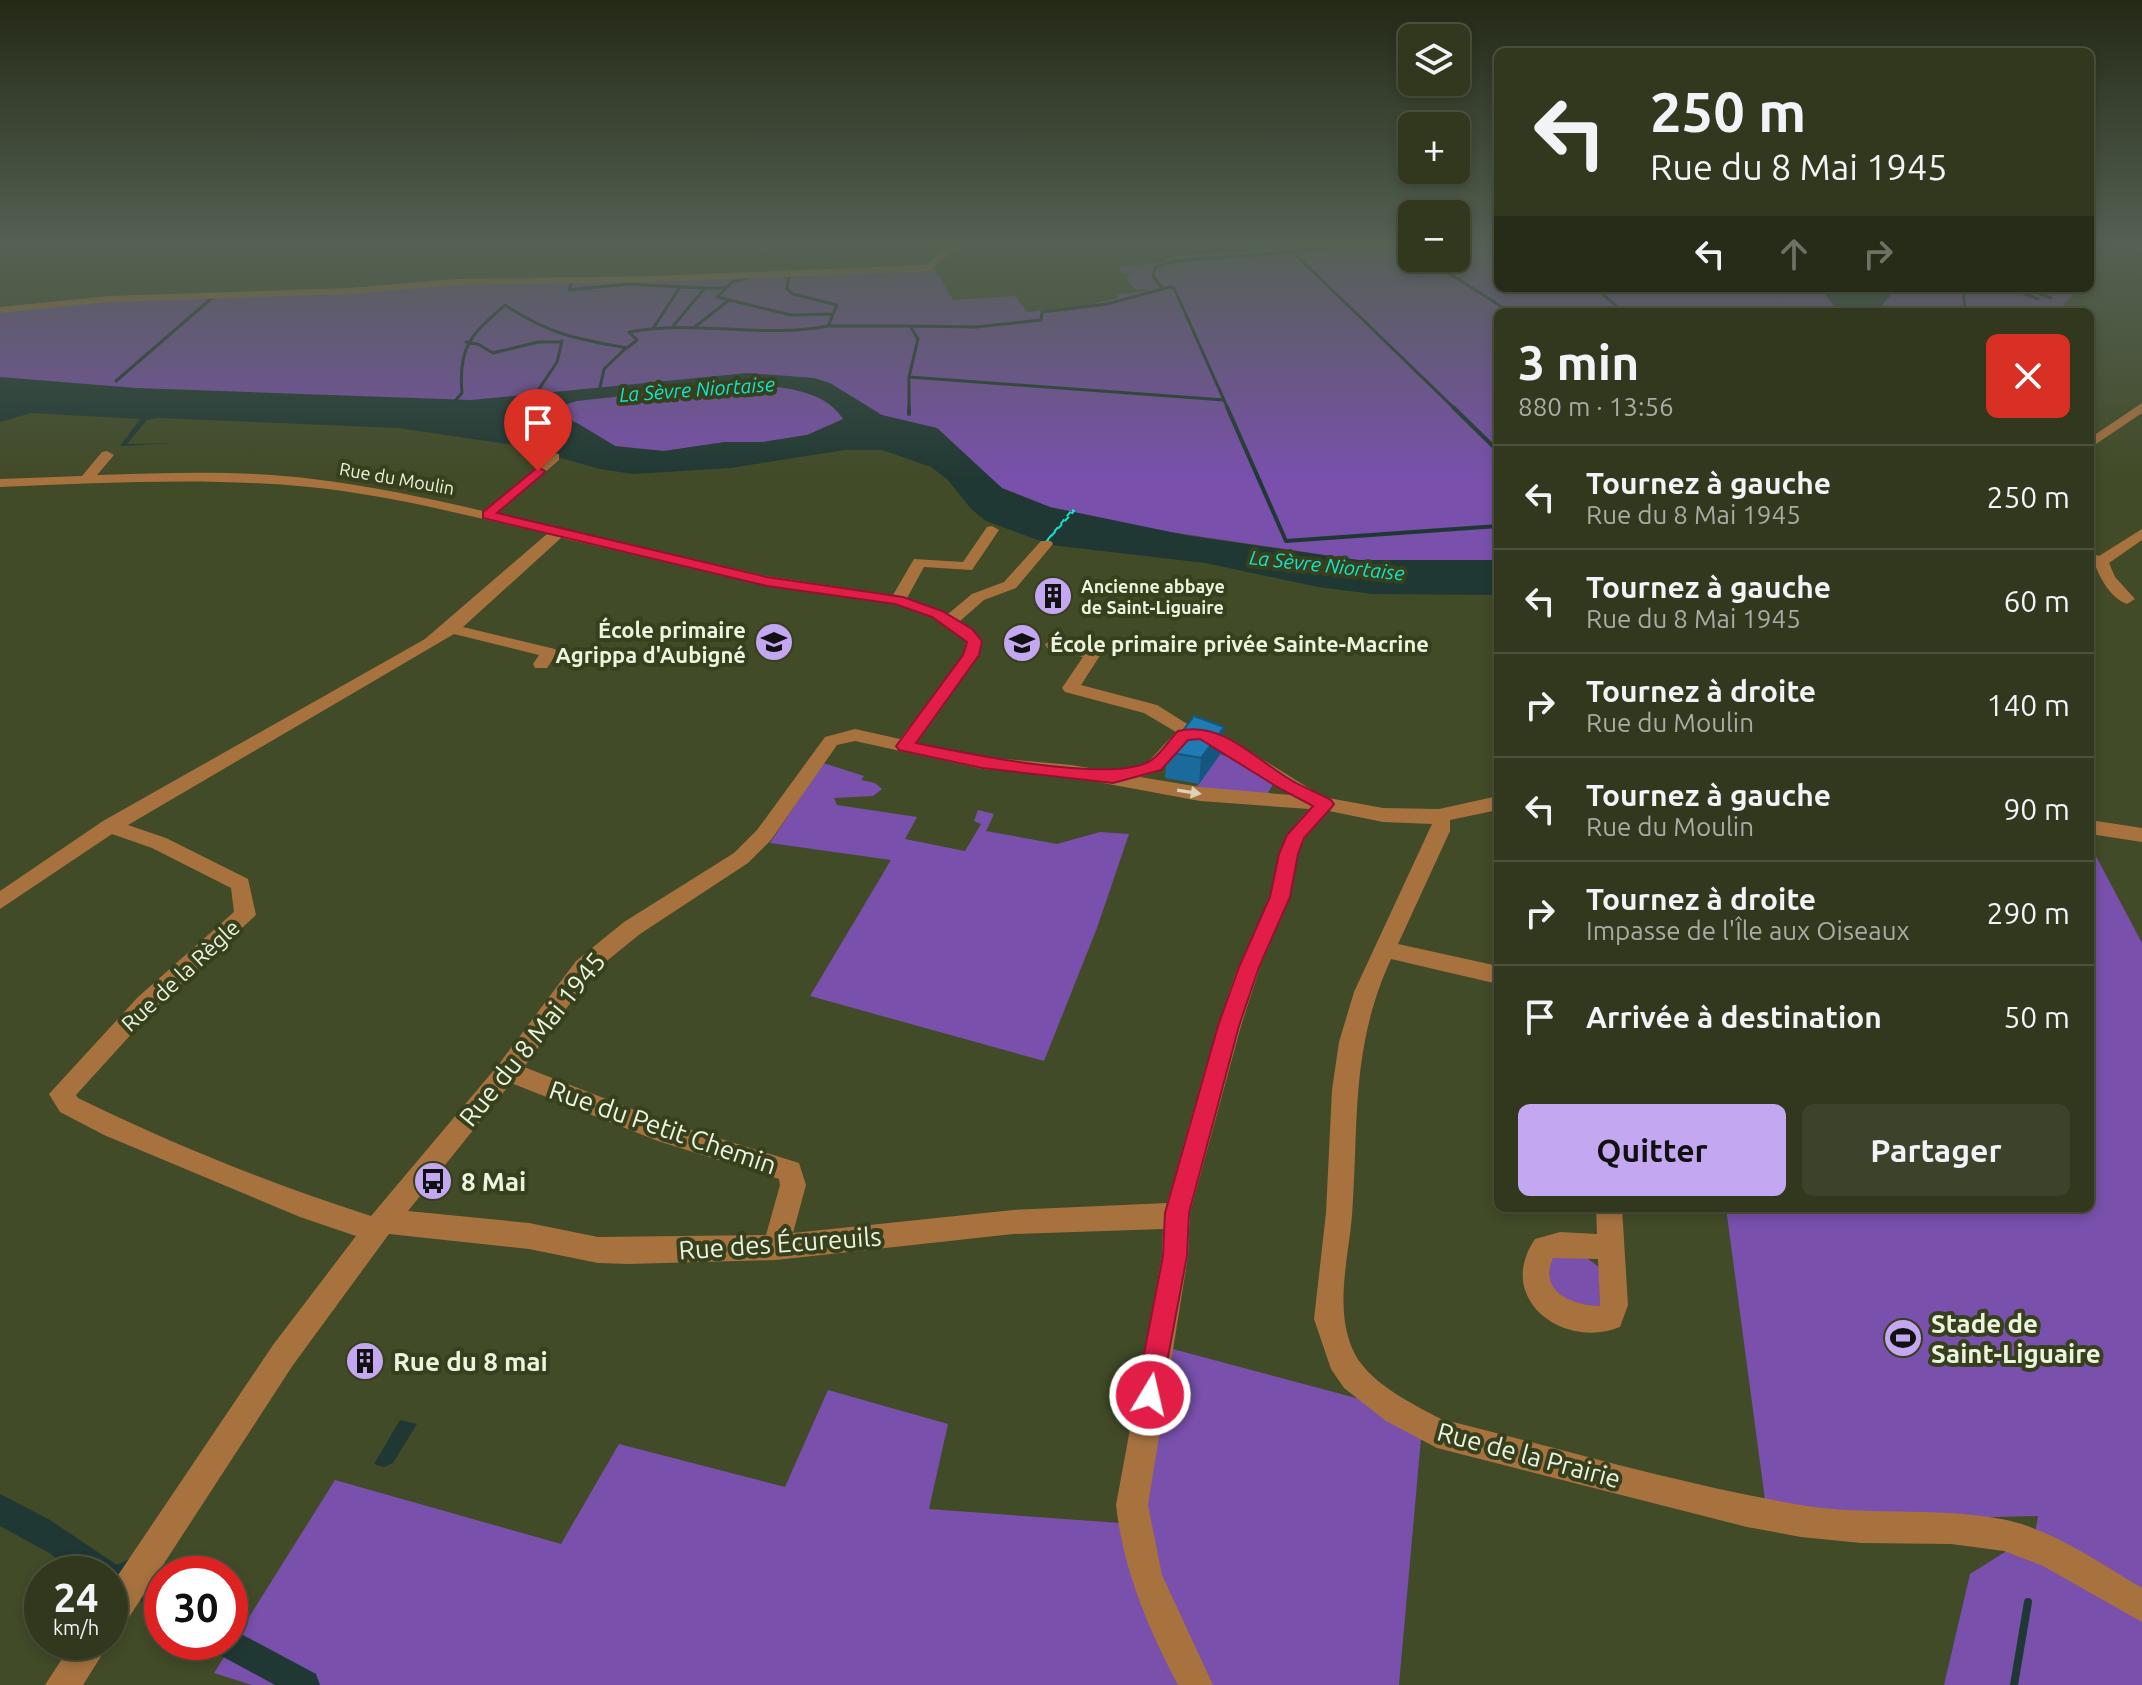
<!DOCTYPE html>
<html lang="fr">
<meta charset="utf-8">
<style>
body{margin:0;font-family:Ubuntu,sans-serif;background:#3d432b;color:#f1f3f6;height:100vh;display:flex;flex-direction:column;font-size:30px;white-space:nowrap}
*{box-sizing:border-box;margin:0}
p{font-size:26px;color:#a8aca4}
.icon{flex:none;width:44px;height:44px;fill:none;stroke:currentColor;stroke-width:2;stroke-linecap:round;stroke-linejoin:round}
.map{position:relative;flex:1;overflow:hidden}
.side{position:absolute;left:1494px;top:308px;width:600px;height:904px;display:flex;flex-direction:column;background:#31381e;border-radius:12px;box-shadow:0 4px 12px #0003,0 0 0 2px #4c523c}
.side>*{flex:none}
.hud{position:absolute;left:1494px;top:48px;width:600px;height:244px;border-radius:12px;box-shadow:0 4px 12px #0003,0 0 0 2px #4c523c;background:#31381e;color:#f1f3f6;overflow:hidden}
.tools{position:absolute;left:1398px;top:24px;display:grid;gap:16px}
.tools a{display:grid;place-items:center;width:72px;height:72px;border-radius:12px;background:#31381e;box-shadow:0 4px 12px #0003,0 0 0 2px #4c523c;font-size:40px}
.speed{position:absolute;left:24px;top:1556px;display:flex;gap:16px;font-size:40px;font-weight:700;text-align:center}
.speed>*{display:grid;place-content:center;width:104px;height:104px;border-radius:50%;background:#31381e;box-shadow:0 4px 12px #0003,0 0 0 2px #4c523c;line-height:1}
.speed small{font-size:20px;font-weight:400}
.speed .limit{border:12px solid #d22;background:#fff;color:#111}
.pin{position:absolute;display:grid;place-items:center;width:68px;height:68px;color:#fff;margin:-82px -34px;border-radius:50% 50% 50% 0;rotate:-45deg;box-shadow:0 0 8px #0007}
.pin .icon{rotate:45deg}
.me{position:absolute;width:88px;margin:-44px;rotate:9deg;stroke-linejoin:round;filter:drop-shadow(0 0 6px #0008)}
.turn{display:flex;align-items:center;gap:28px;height:168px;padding:0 24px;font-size:36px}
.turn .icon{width:104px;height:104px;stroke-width:2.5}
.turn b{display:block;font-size:56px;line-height:68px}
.lanes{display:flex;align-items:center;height:76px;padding:0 24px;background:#0003;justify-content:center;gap:40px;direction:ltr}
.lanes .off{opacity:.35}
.round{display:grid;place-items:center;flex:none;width:84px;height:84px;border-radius:12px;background:#3d432b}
.summary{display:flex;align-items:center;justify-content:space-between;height:136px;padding:0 24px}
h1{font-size:48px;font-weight:700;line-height:60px}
.button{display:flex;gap:16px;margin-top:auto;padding:16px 24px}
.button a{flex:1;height:92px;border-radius:12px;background:#c4a7f1;color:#111;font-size:32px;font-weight:700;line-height:92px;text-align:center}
.button a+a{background:#3d432b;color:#f1f3f6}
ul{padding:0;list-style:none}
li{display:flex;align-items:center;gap:24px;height:104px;padding:0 24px;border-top:2px solid #4c523c}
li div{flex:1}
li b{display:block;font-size:30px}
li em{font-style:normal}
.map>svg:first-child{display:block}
.green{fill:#7950ac}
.water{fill:#203833;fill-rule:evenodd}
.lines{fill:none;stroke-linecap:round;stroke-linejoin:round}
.stream-far2{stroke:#203833;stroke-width:3}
.stream-far1{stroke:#203833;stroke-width:4}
.stream{stroke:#203833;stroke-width:8}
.canal{fill:#203833;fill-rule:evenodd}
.ferry{stroke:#14e3cd;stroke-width:2;stroke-dasharray:6 4;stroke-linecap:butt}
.minor{fill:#a8723f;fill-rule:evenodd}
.wall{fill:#1a6a9b}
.shaded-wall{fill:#15567e}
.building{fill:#1e7bb4;stroke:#15567e;stroke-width:2}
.oneway{fill:#dbd3b6}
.route{fill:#e11d48;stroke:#92132f;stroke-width:2}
.labels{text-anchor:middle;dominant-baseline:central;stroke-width:8;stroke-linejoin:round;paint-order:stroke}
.far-street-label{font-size:18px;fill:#ecf3de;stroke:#36401d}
.far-poi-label{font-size:18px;font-weight:bold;fill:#ecf3de;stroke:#36401d;text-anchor:start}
.far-water-label{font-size:20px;font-style:italic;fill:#14e3cd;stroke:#36401d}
.poi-label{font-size:22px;font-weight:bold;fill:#ecf3de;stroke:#36401d;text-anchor:end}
.street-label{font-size:22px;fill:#ecf3de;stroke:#36401d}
.near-street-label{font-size:26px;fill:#ecf3de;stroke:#36401d}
.near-poi-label{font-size:26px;font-weight:bold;fill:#ecf3de;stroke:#36401d;text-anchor:start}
</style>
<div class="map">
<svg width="2142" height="1685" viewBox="0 0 2142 1685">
<rect width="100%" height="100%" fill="#414b28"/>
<path class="green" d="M1293 243H1412V258H1456V243H1498V288H2079L2057 312H1498V560H1358L1023 510 937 428 836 425 807 435 763 442H725L664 451 632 450 615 446 573 421 541 412 0 386V309L119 298 926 267 935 269 953 300 1015 296 1027 312 1079 307 1119 298 1117 295C1126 292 1138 294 1150 290L1135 289 1126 278 1131 273H1122L1118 267C1135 265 1151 264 1167 262V258L1184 255 1315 247Z
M1220 754 1234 759 1273 784 1266 797 1210 791 1197 786Z
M823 763 864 776 861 780 875 783 882 789 873 796 834 798 837 805 917 817 905 839 965 851 981 824 974 821 978 810 994 814 986 831 1057 844 1100 832 1129 834 1097 928 1044 1061 810 996 891 860 770 843Z
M2090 845 2142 943V1685H1944L1970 1574 2035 1533 2038 1516 1916 1519 1815 1515 1765 1500 1726 1208H2090Z
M1553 1255 1587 1258 1599 1267 1600 1307 1564 1301 1551 1291 1548 1265Z
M1169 1348 1423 1416 1399 1685H252L214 1673 335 1480 561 1544 619 1444 785 1487 828 1390 948 1424 929 1509 1120 1523Z"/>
<path class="water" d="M1821 288H1894L1895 290 1882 305 1881 312H1838Z
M747 373 814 378 830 383 882 415 937 428 1002 488 1050 507 1190 536 1358 560H1498V595L1373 594 1318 587 1205 563 1051 545 986 521 971 509 948 480 931 467 882 450H845L730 468 633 474 600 469 514 445 398 428 157 418 147 420 127 444 174 443 124 446H120L140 419 31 413 0 422V377L136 388 471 400ZM724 385C761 385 822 384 843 419L807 435 763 442H725L664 451 615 446 577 423 541 412 577 401Z
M400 1420 417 1424 393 1463 384 1467 374 1464Z
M0 1494 50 1520 117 1565 135 1556 110 1597V1574H75L51 1554 0 1526Z"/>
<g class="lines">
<path class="stream-far2" d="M1401 243 1412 250
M1293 252 1455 409
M1425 258 1510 312
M785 276H789L787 289 793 294 837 305 828 326H910
M751 277 732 282 717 297 791 315 833 314
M571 284 569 290 629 284 680 287
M1161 287 1153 276 1155 267 1176 261 1317 250 1344 243
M1596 288 1623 312
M1963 288 1965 312
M2011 288 2038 299
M2024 288 2051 298
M674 325 705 288H724
M696 326 729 300
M654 327 680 287 705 288
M466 342 478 344 493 353 538 342H560
M909 377 918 339 910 326 976 327 1041 320 1042 312 1107 304 1170 287 1174 288 1224 400
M116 381 212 298
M599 392 604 369 626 348
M535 395 557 362 562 341
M453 403 462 393C458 346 471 335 505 305 549 334 576 339 627 348L637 340 629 332C695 319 762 339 828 326
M909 409V377L1224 400 1228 409"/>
<path class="stream-far1" d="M909 407V414
M1227 407 1286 541 1498 526
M1453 407 1498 451"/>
<path class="stream" d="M2014 1685 2028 1602"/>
<path class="canal" d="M152 1578 162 1582V1615L142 1603 137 1593 142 1583Z
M230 1628 316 1674 320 1685H275L216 1653 212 1642H230Z"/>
<path class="ferry" d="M1072 510 1074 511 1045 543Z"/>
<path class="minor" d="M951 243H961L930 271 654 282 455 285 351 294 109 302 0 313V307L109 296 351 288 455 279 654 276 927 265Z
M2142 403V413L2090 448V438Z
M107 451 114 455 97 475C169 473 242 470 313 479 371 486 427 498 483 511L554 453 559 454V460L497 514 767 576 893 595 914 559 963 562 987 527 992 526 999 530 972 570 924 567 907 598 948 614 972 594 1004 582 1041 541H1051L1053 544 1016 588 984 600 960 621 972 629 982 641 979 655 917 743 982 757 1071 765 1114 772 1148 762 1176 732 1144 713 1065 692 1062 688 1083 657 1047 648 1045 644 1053 639 1099 650 1101 654 1081 685 1157 705 1192 727 1220 733 1323 797 1383 808 1439 809 1498 796V810L1450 820V831L1398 944 1498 966V984L1391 959C1350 1049 1359 1121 1352 1216 1348 1259 1335 1307 1352 1348 1366 1382 1411 1403 1441 1419 1559 1448 1676 1483 1795 1504 1863 1517 1933 1506 2001 1519 2051 1528 2098 1562 2142 1588V1622L2043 1566 2004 1551 1951 1544 1861 1543 1801 1537 1747 1527 1437 1448 1386 1421 1344 1388 1331 1369 1314 1319 1326 1213 1332 1090 1339 1042 1354 992 1432 824 1383 822 1329 811 1305 838 1298 854 1290 897 1260 967 1241 1026 1190 1213 1188 1256 1148 1505 1162 1575 1213 1685H1178C1148 1628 1123 1569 1116 1505L1162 1256 1163 1229 1013 1234 776 1260 628 1264 598 1263 529 1249 389 1234 293 1365 122 1628 110 1633V1587L273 1345 356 1236 300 1217 104 1135 60 1112 49 1094 138 997 234 912 231 888 152 848 112 834 0 909V891L103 821 425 639 547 534C469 516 390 495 309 487 206 477 103 483 0 487V479L82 476 102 452ZM561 538C629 553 696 570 763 585 824 598 922 592 966 642L963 655 900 739 855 729 825 737 757 830 734 853 624 922 576 961 499 1064 371 1216C271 1184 172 1144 78 1098L76 1095 154 1009 256 915 248 879 166 838 128 825 454 634 539 655 533 664 535 668H547L557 653 555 649 463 627ZM1195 738 1208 741 1291 795 1200 787 1140 777 1162 770 1189 739ZM855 741 982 769 1071 777 1200 801 1309 809C1276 844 1282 854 1270 896 1262 923 1245 948 1235 975 1209 1050 1189 1127 1167 1203L1013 1210 793 1233 806 1185 799 1163 660 1120 524 1067 592 973 640 934 748 863 771 840 837 745ZM511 1083 658 1141 779 1179 780 1185 766 1235 598 1237 529 1223 408 1211Z
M2142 529V540L2109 563 2115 577 2135 599 2127 604C2111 598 2101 580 2095 565L2090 563V553L2099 556Z
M2090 820 2142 828V842L2090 834Z
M1596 1208H1622L1628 1305 1620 1327C1564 1350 1494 1299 1535 1239L1560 1232 1597 1234ZM1553 1258 1598 1259 1600 1306C1572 1305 1538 1292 1553 1258Z
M73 1642H110L83 1685H45Z"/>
</g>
<path class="wall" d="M1167 752 1221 753 1199 784 1165 778Z"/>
<path class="shaded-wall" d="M1224 727 1221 753 1199 784 1201 758Z"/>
<path class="building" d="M1194 716 1224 727 1201 758 1167 752Z"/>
<defs><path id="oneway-solid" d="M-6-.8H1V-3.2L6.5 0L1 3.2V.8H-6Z" transform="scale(2)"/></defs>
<use class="oneway" href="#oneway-solid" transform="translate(1189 792) rotate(9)"/>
<linearGradient id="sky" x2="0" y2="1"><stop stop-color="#242916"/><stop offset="0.51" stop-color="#546153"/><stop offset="1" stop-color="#546153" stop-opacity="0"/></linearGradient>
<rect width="2142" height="479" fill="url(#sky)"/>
<path class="route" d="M538 467 545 471 543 474 497 513 767 577 903 597 942 611 972 629 982 641 979 655 916 743C964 753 1107 783 1148 762 1159 757 1169 740 1178 731 1222 720 1256 760 1291 780 1304 788 1318 793 1331 800L1334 804 1331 808 1304 838 1298 854 1290 897 1259 967 1239 1026 1189 1213 1187 1256 1159 1405 1150 1409 1140 1405 1136 1395 1163 1256 1165 1213 1218 1026 1239 967 1270 897 1279 854 1287 835 1313 806 1279 788 1200 739 1188 740 1161 770 1113 783 982 768 899 750 896 746 899 742 963 655 967 642 932 617 895 604 767 586 483 518V512Z"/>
<defs>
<symbol id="building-disc" viewBox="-11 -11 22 22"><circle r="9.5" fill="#c4a7f1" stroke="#36401d"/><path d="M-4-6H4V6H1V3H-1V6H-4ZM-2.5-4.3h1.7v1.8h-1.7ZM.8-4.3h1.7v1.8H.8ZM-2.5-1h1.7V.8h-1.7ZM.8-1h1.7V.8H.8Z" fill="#111"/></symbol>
<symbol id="school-disc" viewBox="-11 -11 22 22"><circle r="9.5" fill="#c4a7f1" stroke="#36401d"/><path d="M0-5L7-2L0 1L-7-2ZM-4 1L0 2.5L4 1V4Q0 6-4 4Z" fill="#111"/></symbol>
<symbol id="bus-disc" viewBox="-11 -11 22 22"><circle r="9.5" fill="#c4a7f1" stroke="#36401d"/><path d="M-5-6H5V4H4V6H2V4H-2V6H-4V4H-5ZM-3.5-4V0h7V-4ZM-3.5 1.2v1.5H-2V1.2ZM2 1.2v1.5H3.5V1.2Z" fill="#111"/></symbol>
<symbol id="stadium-disc" viewBox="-11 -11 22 22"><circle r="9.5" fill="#c4a7f1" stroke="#36401d"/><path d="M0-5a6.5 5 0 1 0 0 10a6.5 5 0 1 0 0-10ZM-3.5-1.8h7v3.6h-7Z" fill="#111"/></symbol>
</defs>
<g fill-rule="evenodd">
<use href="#building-disc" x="1031" y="574" width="44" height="44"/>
<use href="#school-disc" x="752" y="620" width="44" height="44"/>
<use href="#school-disc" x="1000" y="621" width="44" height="44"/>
<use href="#bus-disc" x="411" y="1159" width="44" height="44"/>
<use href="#stadium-disc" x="1881" y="1316" width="44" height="44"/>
<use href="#building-disc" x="343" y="1339" width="44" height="44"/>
</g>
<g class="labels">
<g class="far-street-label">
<text transform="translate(397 478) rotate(10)">Rue du Moulin</text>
</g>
<g class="far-poi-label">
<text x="1081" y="586">Ancienne abbaye<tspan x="1081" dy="21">de Saint-Liguaire</tspan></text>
</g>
<g class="far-water-label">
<text transform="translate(697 389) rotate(-4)">La Sèvre Niortaise</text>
<text transform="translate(1327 565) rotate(6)">La Sèvre Niortaise</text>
</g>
<g class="poi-label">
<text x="746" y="629">École primaire<tspan x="746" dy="25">Agrippa d'Aubigné</tspan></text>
<text x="1050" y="643" text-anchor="start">École primaire privée Sainte-Macrine</text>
</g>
<g class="street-label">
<text transform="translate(180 975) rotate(-43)">Rue de la Règle</text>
</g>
<g class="near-street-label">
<text transform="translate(532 1039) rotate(-51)">Rue du 8 Mai 1945</text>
<text transform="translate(663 1127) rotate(19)">Rue du Petit Chemin</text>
<text transform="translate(780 1243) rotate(-4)">Rue des Écureuils</text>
<text transform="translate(1529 1455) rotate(15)">Rue de la Prairie</text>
</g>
<g class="near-poi-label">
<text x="461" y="1181">8 Mai</text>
<text x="1931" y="1323">Stade de<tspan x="1931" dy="30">Saint-Liguaire</tspan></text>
<text x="393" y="1361">Rue du 8 mai</text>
</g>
</g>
</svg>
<div class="tools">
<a><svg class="icon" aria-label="layers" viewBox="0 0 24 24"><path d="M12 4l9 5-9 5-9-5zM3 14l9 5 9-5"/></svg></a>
<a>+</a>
<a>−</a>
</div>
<div class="speed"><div>24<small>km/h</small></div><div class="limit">30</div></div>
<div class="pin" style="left:538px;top:471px;background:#d93025"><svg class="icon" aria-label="arrive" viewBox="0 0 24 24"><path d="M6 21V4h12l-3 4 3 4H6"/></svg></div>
<svg class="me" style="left:1150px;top:1395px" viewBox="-20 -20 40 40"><circle r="17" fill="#e11d48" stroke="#fff" stroke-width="3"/><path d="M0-11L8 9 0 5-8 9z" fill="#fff"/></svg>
<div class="hud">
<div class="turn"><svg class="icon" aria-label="left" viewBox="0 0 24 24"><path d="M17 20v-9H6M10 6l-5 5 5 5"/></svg><div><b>250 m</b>Rue du 8 Mai 1945</div></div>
<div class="lanes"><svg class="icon" aria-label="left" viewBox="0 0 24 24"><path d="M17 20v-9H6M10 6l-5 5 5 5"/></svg><svg class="icon off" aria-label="ahead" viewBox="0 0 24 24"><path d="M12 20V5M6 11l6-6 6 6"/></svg><svg class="icon off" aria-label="right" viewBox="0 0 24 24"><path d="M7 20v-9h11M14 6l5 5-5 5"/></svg></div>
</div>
<section class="side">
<div class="summary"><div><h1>3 min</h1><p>880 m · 13:56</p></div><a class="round" style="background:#d93025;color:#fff"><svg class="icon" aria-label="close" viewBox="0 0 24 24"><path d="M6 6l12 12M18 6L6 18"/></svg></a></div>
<ul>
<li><svg class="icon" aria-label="left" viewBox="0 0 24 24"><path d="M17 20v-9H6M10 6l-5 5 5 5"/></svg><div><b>Tournez à gauche</b><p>Rue du 8 Mai 1945</p></div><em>250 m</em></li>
<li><svg class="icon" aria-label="left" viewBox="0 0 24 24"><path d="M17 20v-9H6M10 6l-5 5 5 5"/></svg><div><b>Tournez à gauche</b><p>Rue du 8 Mai 1945</p></div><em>60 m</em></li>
<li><svg class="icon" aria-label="right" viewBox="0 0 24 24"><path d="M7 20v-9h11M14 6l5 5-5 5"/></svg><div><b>Tournez à droite</b><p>Rue du Moulin</p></div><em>140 m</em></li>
<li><svg class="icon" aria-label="left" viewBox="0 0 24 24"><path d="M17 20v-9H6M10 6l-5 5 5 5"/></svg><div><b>Tournez à gauche</b><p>Rue du Moulin</p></div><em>90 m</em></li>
<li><svg class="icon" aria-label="right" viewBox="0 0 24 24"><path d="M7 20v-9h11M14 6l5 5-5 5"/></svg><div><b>Tournez à droite</b><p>Impasse de l'Île aux Oiseaux</p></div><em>290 m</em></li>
<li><svg class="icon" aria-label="arrive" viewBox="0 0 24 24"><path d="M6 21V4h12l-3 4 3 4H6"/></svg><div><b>Arrivée à destination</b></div><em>50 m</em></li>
</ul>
<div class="button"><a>Quitter</a><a>Partager</a></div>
</section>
</div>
